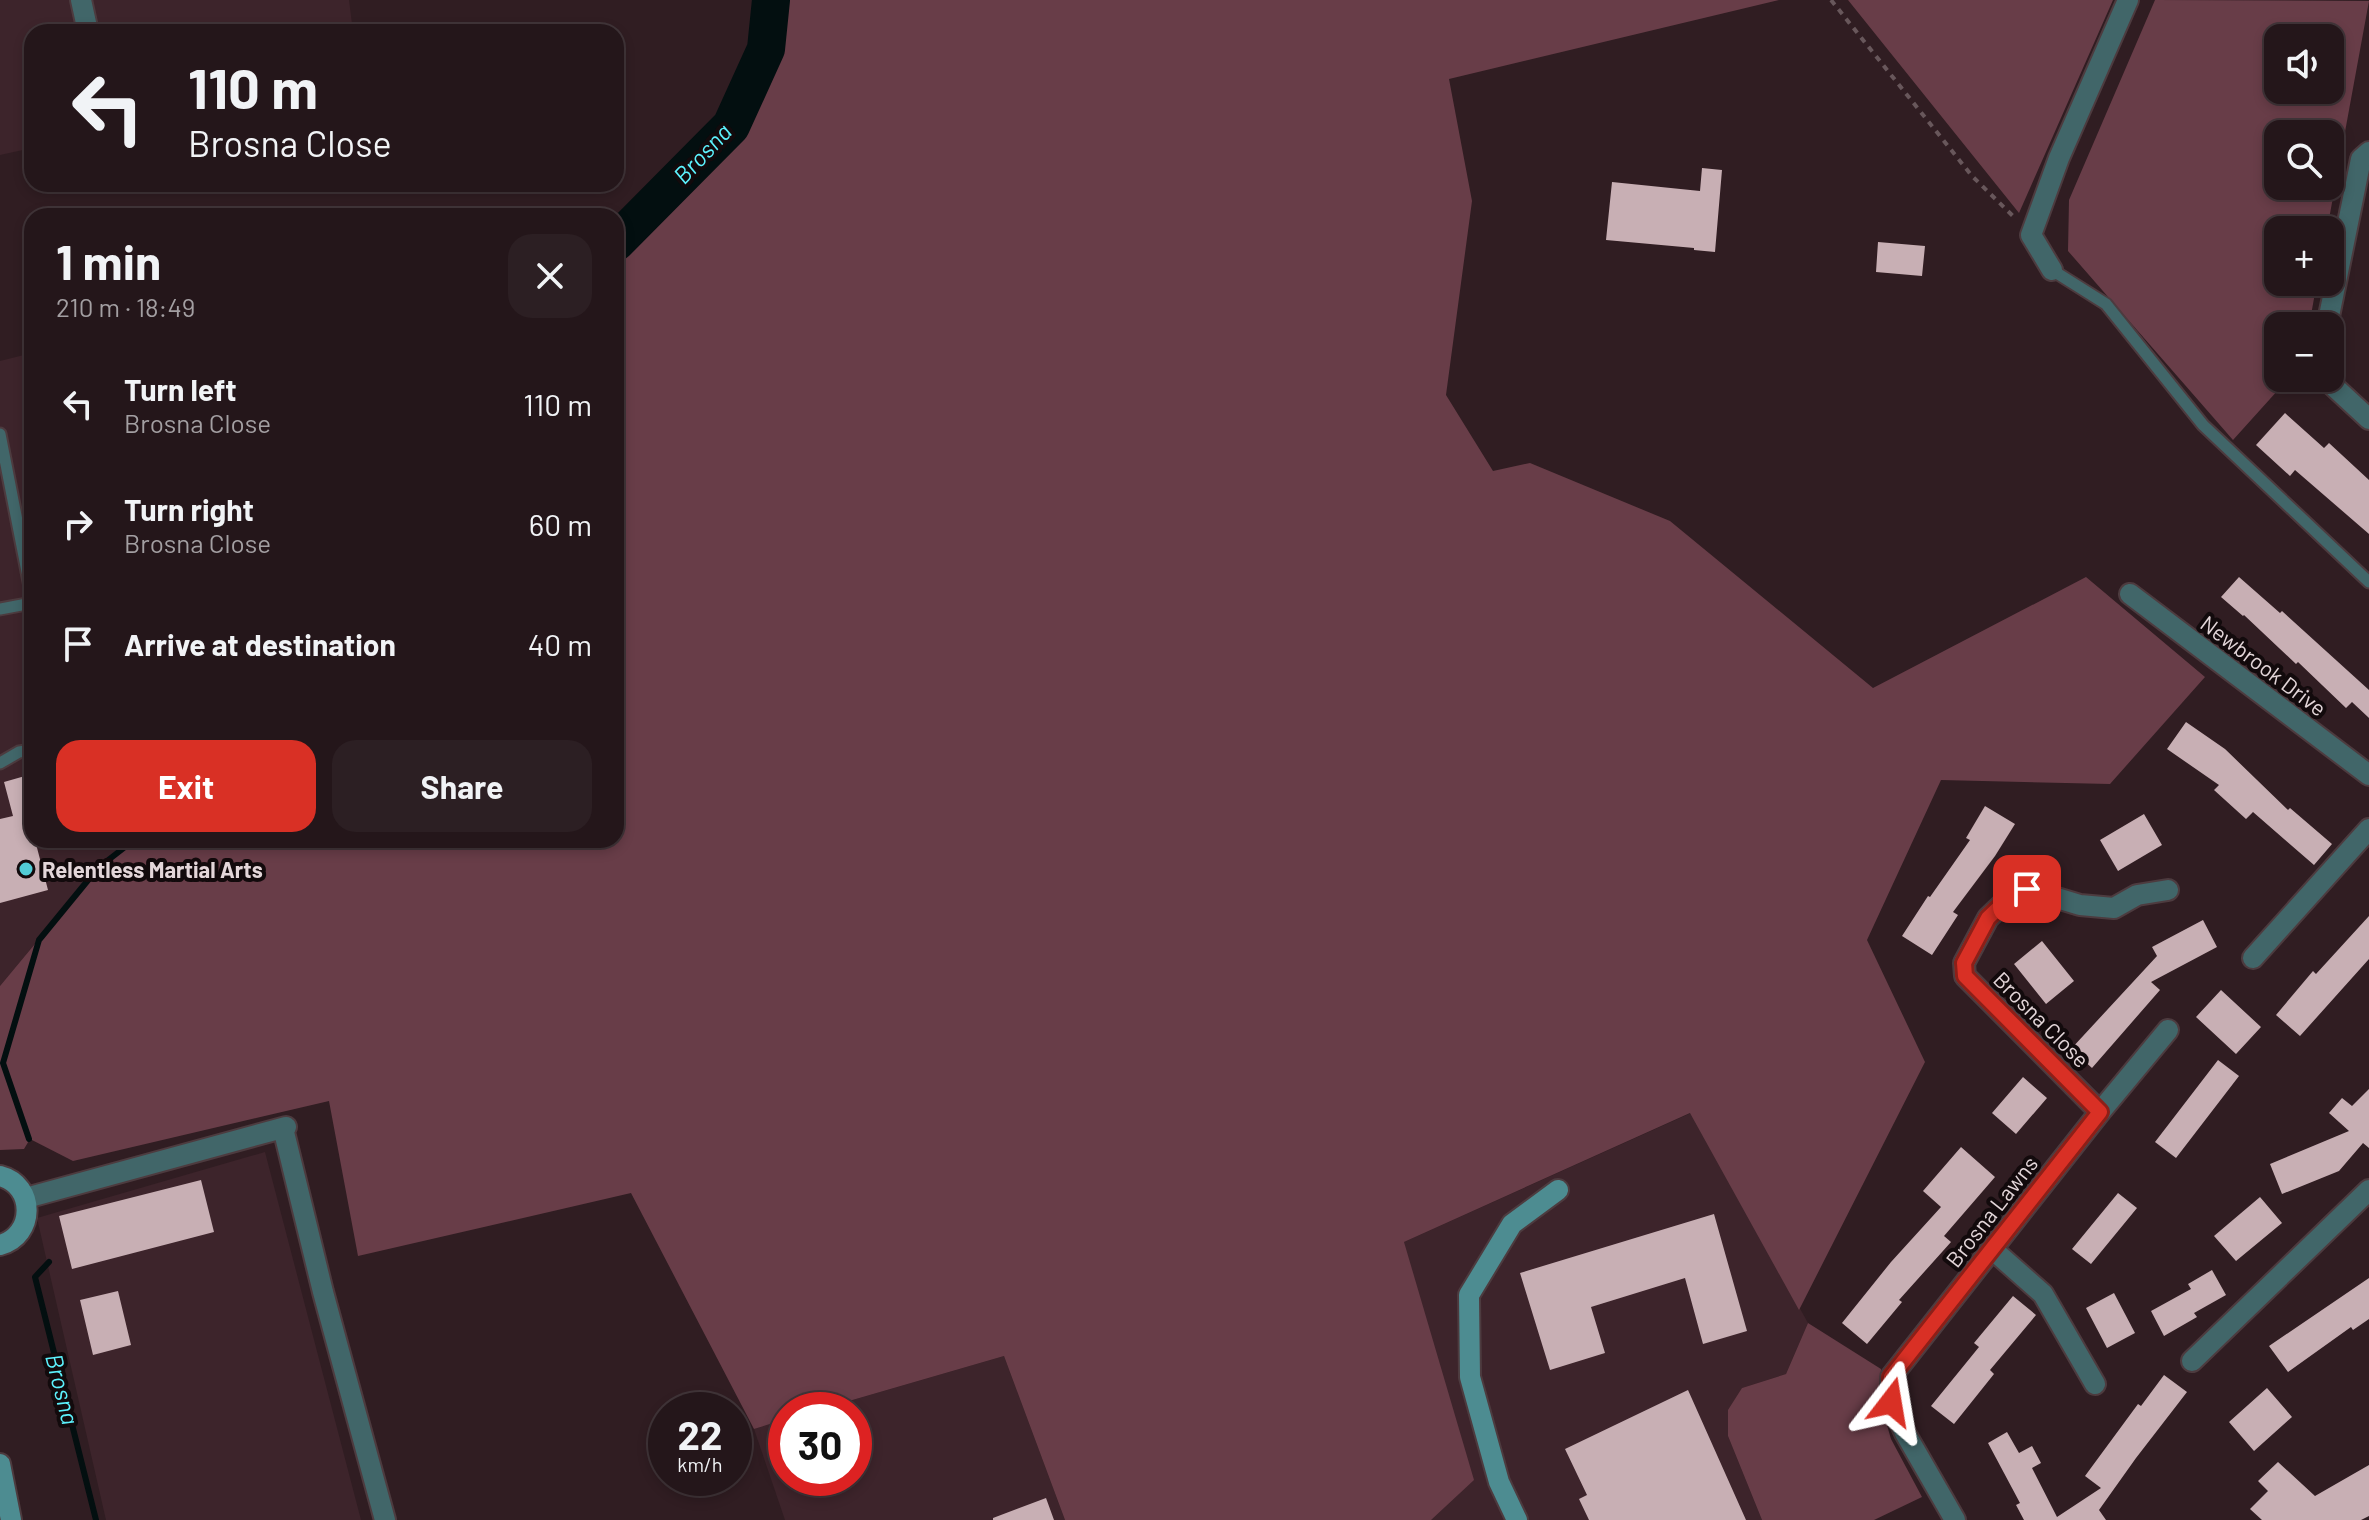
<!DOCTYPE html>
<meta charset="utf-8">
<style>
body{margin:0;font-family:Barlow,sans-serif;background:#2c1f23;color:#f1f3f6;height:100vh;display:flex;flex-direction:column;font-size:30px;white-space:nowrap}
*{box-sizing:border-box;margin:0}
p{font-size:26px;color:#a39fa2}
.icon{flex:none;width:44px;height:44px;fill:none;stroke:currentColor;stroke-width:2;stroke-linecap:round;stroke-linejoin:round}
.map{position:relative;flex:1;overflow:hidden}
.details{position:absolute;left:24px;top:208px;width:600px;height:640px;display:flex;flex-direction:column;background:#24161a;border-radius:24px;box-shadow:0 4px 12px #0003,0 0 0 2px #413539}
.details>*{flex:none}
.top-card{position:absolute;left:24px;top:24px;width:600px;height:168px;border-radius:24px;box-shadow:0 4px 12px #0003,0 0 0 2px #413539;background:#24161a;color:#f1f3f6;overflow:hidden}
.buttons{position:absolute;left:2264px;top:24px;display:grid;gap:16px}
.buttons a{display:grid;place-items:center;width:80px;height:80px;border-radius:16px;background:#24161a;box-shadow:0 4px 12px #0003,0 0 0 2px #413539;font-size:40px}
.speed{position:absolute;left:648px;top:1392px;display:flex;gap:16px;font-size:40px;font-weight:700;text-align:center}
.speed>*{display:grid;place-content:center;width:104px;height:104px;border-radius:50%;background:#24161a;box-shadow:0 4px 12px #0003,0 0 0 2px #413539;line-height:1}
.speed small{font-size:20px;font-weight:400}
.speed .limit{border:12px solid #d22;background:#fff;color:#111}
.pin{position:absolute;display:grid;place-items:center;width:68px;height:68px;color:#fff;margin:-34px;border-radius:16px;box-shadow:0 4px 12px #0006}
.me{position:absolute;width:88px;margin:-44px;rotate:14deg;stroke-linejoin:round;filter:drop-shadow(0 0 6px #0008)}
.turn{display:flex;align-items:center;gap:28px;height:168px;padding:0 32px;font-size:36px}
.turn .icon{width:104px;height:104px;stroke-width:2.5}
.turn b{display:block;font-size:56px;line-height:68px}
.round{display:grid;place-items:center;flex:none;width:84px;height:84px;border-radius:24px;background:#2c1f23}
.head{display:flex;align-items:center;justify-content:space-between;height:136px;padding:0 32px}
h1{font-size:48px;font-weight:700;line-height:60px}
.button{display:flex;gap:16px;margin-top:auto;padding:16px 32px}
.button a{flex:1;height:92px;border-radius:24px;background:#d93025;color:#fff;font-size:32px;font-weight:700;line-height:92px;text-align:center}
.button a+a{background:#2c1f23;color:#f1f3f6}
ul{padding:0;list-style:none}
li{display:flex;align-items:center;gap:24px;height:120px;padding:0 32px}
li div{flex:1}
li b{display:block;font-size:30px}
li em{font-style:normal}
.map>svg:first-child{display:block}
.built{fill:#3d242b}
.green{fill:#683d48;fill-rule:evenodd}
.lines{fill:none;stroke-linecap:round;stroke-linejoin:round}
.stream{stroke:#030f10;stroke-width:6}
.river{stroke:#030f10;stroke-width:38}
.building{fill:#c8afb4}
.lane-casing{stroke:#4d3b3f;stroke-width:15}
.street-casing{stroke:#4d3b3f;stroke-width:24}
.secondary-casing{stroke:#4d3b3f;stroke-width:24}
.path{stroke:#68575b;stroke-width:4;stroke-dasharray:6 6;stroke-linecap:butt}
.lane{stroke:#416669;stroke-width:11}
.street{stroke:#416669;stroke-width:20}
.secondary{stroke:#4d8c91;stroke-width:20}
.route-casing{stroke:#8d1f18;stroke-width:20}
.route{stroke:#d93025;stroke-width:14}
.poi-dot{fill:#52ccd6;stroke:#120a0c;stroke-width:3}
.labels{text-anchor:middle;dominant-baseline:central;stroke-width:8;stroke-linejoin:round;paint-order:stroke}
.street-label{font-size:22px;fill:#e3d6d9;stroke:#120a0c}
.poi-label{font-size:22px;font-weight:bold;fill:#e3d6d9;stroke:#120a0c;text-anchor:start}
.water-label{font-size:24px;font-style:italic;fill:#5cf2fd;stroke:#120a0c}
</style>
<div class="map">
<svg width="2369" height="1520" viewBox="0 0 2369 1520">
<rect width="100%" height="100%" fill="#301d22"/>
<path class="built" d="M0 0H349L353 32H32V148L0 155Z
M32 353V840H134L98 868 0 986V361Z
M1691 1113 1808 1323 1786 1374 1742 1388 1728 1436 1762 1520H1430L1404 1242Z
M265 1152 361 1520H106L37 1218Z
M1004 1356 1065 1520H785L754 1429 786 1419V1478H854V1410H818Z"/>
<path class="green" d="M771 0H1779L1449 79 1472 201 1446 395 1493 471 1530 463 1670 521 1873 688 2086 577 2205 677 2110 784 1941 780 1867 940 1925 1062 1799 1310 1690 1113 1404 1242 1474 1480 1431 1520H1065L1004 1356 818 1410H786V1419L754 1429 631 1193 358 1256 329 1101 73 1161 30 1139 24 1149 0 1150V986L98 868 134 840H616V242L731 126 766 49Z
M1848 0H2113L2019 213Z
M2155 0 2369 1 2327 230H2278V282H2317L2309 326H2278V378H2289L2233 440 2068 251 2069 200ZM2330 38V90H2278V38ZM2330 134V186H2278V134Z
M1808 1323 1881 1369 1882 1408 1891 1439 1922 1497 1874 1520H1762L1728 1436V1410L1742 1388 1786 1374Z"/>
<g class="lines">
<path class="stream" d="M29 1139 3 1063 39 940 98 868 134 840
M49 1262 35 1277 96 1520"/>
<path class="river" d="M616 242 731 126 766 49 771 0"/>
</g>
<path class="building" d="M1702 168 1722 170 1715 252 1694 250V248L1606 240 1612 182 1700 191Z
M1878 242 1925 246 1922 276 1876 272Z
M2285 413 2324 448 2329 443 2369 480V534L2295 470 2290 476 2256 445Z
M2239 577 2280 613 2282 611 2369 690V718L2352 702 2346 708 2298 662 2296 664 2244 615 2243 616 2221 597Z
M2186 722 2225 749 2288 810 2290 808 2332 844 2314 865 2253 812 2246 819 2214 790 2219 785 2167 749Z
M32 774V840H35L48 890 0 903V819L13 816 4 782Z
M1985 806 2015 824 1995 856 1953 912 1958 915 1932 955 1902 936 1928 896 1930 897 1970 840 1966 838Z
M2144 814 2162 845 2118 871 2100 840Z
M2369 916V959L2300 1036 2276 1015 2313 971 2316 974Z
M2203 920 2217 947 2151 982 2160 990 2092 1068 2071 1049 2157 956 2152 947Z
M2042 941 2074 981 2046 1004 2014 964Z
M2221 990 2261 1027 2236 1054 2196 1017Z
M2218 1060 2239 1076 2176 1158 2155 1142Z
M2023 1077 2047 1098 2016 1134 1992 1113Z
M2369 1089V1148L2363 1143 2339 1171 2282 1194 2270 1164 2349 1131 2329 1113 2342 1098 2352 1106Z
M1961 1147 1995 1177 1944 1236 1951 1242 1899 1300 1902 1302 1867 1344 1842 1323 1891 1262 1941 1207 1923 1191Z
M201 1180 214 1232 72 1269 59 1216Z
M2118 1193 2137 1208 2091 1264 2072 1249Z
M2260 1197 2282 1223 2236 1261 2214 1236Z
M1714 1214 1747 1331 1703 1344 1685 1278 1591 1307 1605 1353 1550 1370 1520 1273Z
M2212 1270 2226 1295 2194 1313 2197 1317 2164 1336 2151 1311 2191 1289 2188 1284Z
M2369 1278V1319L2353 1330 2351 1327 2288 1372 2269 1346Z
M118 1291 131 1345 93 1355 80 1300Z
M2114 1293 2135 1333 2107 1348 2086 1308Z
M2013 1296 2036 1315 1990 1370 1994 1374 1954 1424 1931 1406 1979 1347 1974 1343Z
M2164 1375 2187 1392 2136 1458 2099 1510 2106 1520H2024L2016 1505 2020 1503 1988 1443 2007 1432 2019 1453 2032 1446 2041 1463 2032 1468 2057 1517 2101 1488 2085 1476 2138 1404 2141 1406Z
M2267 1388 2292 1417 2254 1451 2229 1422Z
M1688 1390 1746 1520H1589L1579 1499 1587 1495 1565 1449Z
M2278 1462 2315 1496 2369 1465V1516L2361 1520H2262L2250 1509 2268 1491 2258 1481Z
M1046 1498 1054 1520H993V1518Z"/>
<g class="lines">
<defs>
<path id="lane" d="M2052 270 2106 304 2203 425 2369 582
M0 434 32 597
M0 609 32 603
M0 763 19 752 32 750"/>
<path id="street" d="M81 0 88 32
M2052 270 2031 235 2059 158 2128 0
M2327 326 2361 159 2369 152
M2328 378 2329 382 2369 419
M2130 594 2369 775
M2253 958 2369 829
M2100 1112 1965 976 1964 963 1988 918 2014 893 2027 889 2080 905 2114 908 2137 895 2168 890
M283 1128 323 1292 385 1520
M26 1198 286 1127
M1992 1249 2043 1294 2095 1384
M2192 1361 2369 1190
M1955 1520 1905 1433 1891 1402V1377L2100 1112 2168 1030"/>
<path id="secondary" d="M0 1176C36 1185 35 1236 0 1245
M0 1464 11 1520
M1517 1520 1499 1482 1470 1377 1469 1295 1512 1224 1558 1190"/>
</defs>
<use href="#lane" class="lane-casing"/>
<use href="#street" class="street-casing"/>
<use href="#secondary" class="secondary-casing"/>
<path class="path" d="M1831 0 1972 176 2016 219"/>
<use href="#lane" class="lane"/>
<use href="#street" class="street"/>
<use href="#secondary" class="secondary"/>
</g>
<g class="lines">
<defs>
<path id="route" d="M1891 1402V1377L2100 1112 1965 976 1964 963 1988 918 2014 893 2027 889"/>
</defs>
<use href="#route" class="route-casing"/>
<use href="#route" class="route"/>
</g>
<circle class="poi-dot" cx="26" cy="869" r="8"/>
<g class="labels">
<g class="street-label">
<text transform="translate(2264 665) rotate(37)">Newbrook Drive</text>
<text transform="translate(2042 1019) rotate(45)">Brosna Close</text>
<text transform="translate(1991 1211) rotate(-52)">Brosna Lawns</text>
</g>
<g class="poi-label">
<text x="42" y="869">Relentless Martial Arts</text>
</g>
<g class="water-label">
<text transform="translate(702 153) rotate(-47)">Brosna</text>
<text transform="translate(63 1389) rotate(76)">Brosna</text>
</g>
</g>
</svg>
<div class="buttons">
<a><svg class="icon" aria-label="sound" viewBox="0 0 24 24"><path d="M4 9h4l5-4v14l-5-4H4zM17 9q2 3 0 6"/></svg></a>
<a><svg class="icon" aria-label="search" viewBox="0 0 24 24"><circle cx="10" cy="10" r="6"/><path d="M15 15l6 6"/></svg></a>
<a>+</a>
<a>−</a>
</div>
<div class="speed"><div>22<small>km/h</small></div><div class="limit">30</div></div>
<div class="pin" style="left:2027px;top:889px;background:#d93025"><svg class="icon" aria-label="arrive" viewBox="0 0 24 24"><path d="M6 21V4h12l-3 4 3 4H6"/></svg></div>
<svg class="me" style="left:1891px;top:1402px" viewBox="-20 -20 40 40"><path d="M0-17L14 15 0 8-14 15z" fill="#d93025" stroke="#fff" stroke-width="4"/></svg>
<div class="top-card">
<div class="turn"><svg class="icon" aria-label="left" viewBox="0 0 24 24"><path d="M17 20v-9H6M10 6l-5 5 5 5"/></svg><div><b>110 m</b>Brosna Close</div></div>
</div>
<section class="details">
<div class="head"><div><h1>1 min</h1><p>210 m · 18:49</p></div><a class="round"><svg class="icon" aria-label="close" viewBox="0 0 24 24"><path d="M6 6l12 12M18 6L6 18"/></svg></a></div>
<ul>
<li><svg class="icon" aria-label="left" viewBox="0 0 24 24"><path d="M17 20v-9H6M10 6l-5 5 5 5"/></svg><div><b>Turn left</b><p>Brosna Close</p></div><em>110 m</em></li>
<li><svg class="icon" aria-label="right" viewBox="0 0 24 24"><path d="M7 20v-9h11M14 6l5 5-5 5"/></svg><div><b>Turn right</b><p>Brosna Close</p></div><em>60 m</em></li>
<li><svg class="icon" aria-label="arrive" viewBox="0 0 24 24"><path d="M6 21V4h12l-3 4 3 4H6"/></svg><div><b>Arrive at destination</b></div><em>40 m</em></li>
</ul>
<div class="button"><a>Exit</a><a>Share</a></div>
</section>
</div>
